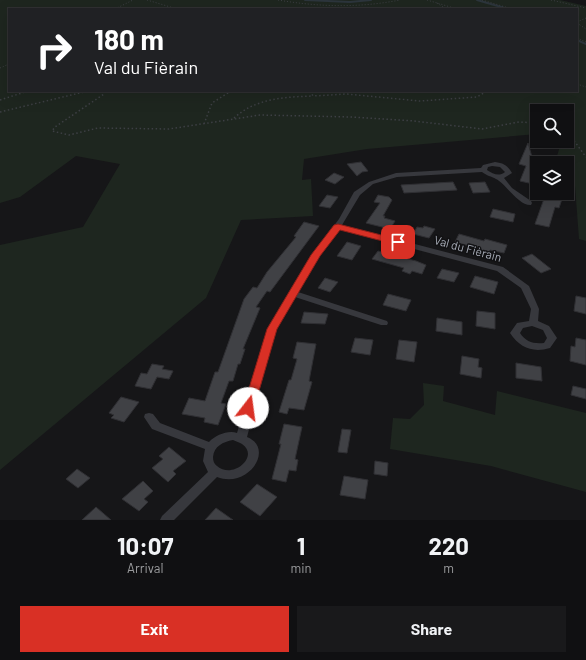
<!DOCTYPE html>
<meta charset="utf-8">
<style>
body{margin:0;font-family:Barlow,sans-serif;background:#19191b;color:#f1f3f6;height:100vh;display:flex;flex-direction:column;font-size:15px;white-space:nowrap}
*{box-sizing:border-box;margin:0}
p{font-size:13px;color:#9c9d9f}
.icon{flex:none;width:22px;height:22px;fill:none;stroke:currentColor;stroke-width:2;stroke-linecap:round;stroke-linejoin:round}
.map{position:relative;height:520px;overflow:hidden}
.side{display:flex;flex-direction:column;background:#101012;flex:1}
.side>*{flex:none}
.banner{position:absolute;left:8px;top:8px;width:570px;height:84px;border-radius:0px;box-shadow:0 4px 16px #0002,0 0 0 1px #303032;background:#202124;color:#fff;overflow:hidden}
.tools{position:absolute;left:530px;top:104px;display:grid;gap:8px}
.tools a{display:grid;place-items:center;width:44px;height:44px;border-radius:0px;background:#101012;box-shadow:0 4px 16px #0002,0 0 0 1px #303032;font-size:20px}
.pin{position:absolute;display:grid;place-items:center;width:34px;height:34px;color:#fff;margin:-17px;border-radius:8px;box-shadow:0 2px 6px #0006}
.me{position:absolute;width:44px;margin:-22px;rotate:15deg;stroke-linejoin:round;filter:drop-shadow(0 0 3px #0008)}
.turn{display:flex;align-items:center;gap:14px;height:84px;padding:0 20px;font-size:18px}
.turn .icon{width:52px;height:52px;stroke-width:2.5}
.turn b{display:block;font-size:28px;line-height:34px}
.eta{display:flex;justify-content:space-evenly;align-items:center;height:68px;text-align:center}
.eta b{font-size:24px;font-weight:700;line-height:28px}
.button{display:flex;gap:8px;margin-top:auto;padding:8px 20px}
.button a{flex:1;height:46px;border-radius:0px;background:#d93025;color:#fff;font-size:16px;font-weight:700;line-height:46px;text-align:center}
.button a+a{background:#19191b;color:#f1f3f6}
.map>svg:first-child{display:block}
.green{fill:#1e261f;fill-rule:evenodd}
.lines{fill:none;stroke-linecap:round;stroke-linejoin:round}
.stream{stroke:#2c353c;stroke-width:2}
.building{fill:#404145;stroke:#303034}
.path-far1{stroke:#3d3f44;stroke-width:1;stroke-dasharray:1 2;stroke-linecap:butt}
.path{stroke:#3d3f44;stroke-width:1.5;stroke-dasharray:1.5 2.5;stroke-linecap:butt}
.minor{fill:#37383d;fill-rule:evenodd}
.route{fill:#d93025;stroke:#8d1f18}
.labels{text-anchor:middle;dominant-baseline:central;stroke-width:3;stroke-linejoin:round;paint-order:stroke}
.street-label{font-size:12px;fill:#a8adb8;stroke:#111113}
</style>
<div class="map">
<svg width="586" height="520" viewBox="0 0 586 520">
<rect width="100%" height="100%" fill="#161618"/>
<path class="green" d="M0 0H560L586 6V241L579 239 573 159 557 156 561 143 558 141H567V111H537V134L367 149 304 159 302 180 311 179 313 216 241 220 206 298 0 470V245L83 227 120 164 76 156 20 197 0 203ZM9 9H577V91H9Z
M423 383 444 386 443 401 495 415 497 391 586 413V492L491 466 390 449 393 418 410 419 424 405Z"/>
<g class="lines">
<path class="stream" d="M305 0 350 2 371 0
M477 0 508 9
M577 40 586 44"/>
</g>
<path class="building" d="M528 143 532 157 538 158 531 174 537 176 533 184 520 181 526 166 519 164Z
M361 162 368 171 362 172 357 176 347 164Z
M334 173 344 177 335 184 325 180Z
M453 182 457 190 404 193 401 185Z
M485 182 490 192 473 193 469 183Z
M327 195 338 197 330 208 319 206Z
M378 195 389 197 392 200 383 216H385L384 218 395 221 390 229 366 223 380 203 374 202Z
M545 196 562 199 559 208 555 207 549 227 535 224Z
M493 209 515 214 513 222 490 217Z
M304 222 319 226 270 292 267 291 256 307 260 308 243 349H245L240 364H238L233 381H229L221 403 226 404 218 425 204 422 205 418 182 414 189 398 205 401 215 372H218L244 299 253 287 257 288 267 272 296 237 294 236Z
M424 226 435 229 429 238 413 234 417 227 423 228Z
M459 234 484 241 485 239 507 245 504 253 490 250 488 253 480 251 481 249 455 242Z
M347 242 361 246 352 260 337 256Z
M378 251 416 261 426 265 422 274 412 271 410 274 402 271 404 268 372 259Z
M532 254 551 269 541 273 522 258Z
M442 269 459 273 454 282 437 278Z
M475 276 498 282 494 294 470 287Z
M325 278 338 282 330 292 318 288Z
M388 294 411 300 406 311 383 305Z
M576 296 586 298V314L574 311Z
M477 311 495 313V329L476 326Z
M304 312 328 314 325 324 301 323Z
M437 318 462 322V335L436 331Z
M355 338 373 340 370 355 351 352Z
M576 338 586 340V365L570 361 571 346 575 347Z
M399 340 417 342 414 362 396 359Z
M297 342 316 344 309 381 312 382 304 410 289 408 287 414 279 412 289 380H291L297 359 293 358Z
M462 356 479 359 478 367 482 368 481 378 460 374Z
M516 363 541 367 542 381 516 378Z
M152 364 164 366 162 369 173 371 169 379 157 377 151 389 135 386 141 373 147 374Z
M573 386 586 389V399L571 395Z
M121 397 139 402 124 422 111 418 114 415 109 413Z
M284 424 302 427 295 459 298 460 296 471 289 470 286 482 272 479 281 444H279Z
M342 429 351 430 347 453 338 452Z
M169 447 186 461 173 471 176 474 168 482 152 468 163 459 159 456Z
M375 461 388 463 387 476 374 474Z
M77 469 90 478 78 488 66 479Z
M344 476 368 480 365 499 340 495Z
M143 481 153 491 144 499 148 502 139 511 122 499Z
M257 484 277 497 260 516 240 502Z
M96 507 111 520H82Z
M216 508 233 520H205Z"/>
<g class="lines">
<path class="path-far1" d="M147 0 177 9
M278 0C319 7 359 8 400 0
M427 0 457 9
M482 0 512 9
M551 0 586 8
M437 3 446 9
M115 9 133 0
M577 22 586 18
M577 23 586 29
M577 38 586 42
M0 68 9 64
M577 84 586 87"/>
<path class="path" d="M104 91V94L55 127 52 131 69 135 98 128 169 129 260 115 352 117 414 121 482 129 519 122 537 123
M310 91 313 96 346 94 420 101 477 97 487 91
M0 100 28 91
M0 112 88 91
M234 118C256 98 285 97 313 96
M204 124 212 103 231 91
M567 131 586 157"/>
<path class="minor" d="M495 162C504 163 508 166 512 173L504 178 512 188 531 201 532 203 531 205C519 206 505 183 496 179 491 176 487 176 482 172L397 177 373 184 360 195 342 225 503 267 529 286 539 309 538 321 549 326 557 338 550 348C533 353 520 348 510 333L517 323 529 321 531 309 521 288 497 271 339 229 320 256 298 292 387 321 388 323 387 325H381L295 297 276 329 247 437C275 448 249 489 217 477L174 520H160L162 516 208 472 203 461 205 449 152 429 144 417 145 414 149 413 153 414 160 423 209 442C216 435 228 430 237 433L268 329 312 255 339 219 354 192 369 182 396 173 481 168 483 165ZM492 166 500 167 505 172C499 177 493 174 487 170L488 167ZM532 326 543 330 547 338 544 343C533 344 526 342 520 333L523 328ZM233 440C235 441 239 442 242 444 260 456 233 480 217 466 214 464 213 461 213 457 214 446 223 442 233 440Z"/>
</g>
<path class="route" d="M338 224 401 240 403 242 398 245 340 230 320 256 277 329 254 408 252 411 248 413 244 411 243 408 267 329 311 255 334 225Z"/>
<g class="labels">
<g class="street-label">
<text transform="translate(468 248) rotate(15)">Val du Fièrain</text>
</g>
</g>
</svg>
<div class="tools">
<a><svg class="icon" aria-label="search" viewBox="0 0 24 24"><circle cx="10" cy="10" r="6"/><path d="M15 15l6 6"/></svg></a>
<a><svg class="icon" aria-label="layers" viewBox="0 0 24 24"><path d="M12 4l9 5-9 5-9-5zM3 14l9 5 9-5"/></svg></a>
</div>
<div class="pin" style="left:398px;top:242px;background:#d93025"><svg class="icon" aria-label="arrive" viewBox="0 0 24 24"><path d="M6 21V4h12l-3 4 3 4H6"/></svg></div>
<svg class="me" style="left:248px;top:408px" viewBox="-20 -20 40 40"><circle r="19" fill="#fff"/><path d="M0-13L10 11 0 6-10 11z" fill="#d93025"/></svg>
<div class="banner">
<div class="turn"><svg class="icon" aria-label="right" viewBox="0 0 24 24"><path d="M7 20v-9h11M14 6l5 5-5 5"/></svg><div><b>180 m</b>Val du Fièrain</div></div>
</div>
</div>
<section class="side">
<div class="eta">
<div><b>10:07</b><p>Arrival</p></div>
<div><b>1</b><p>min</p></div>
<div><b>220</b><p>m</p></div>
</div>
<div class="button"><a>Exit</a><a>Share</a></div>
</section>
